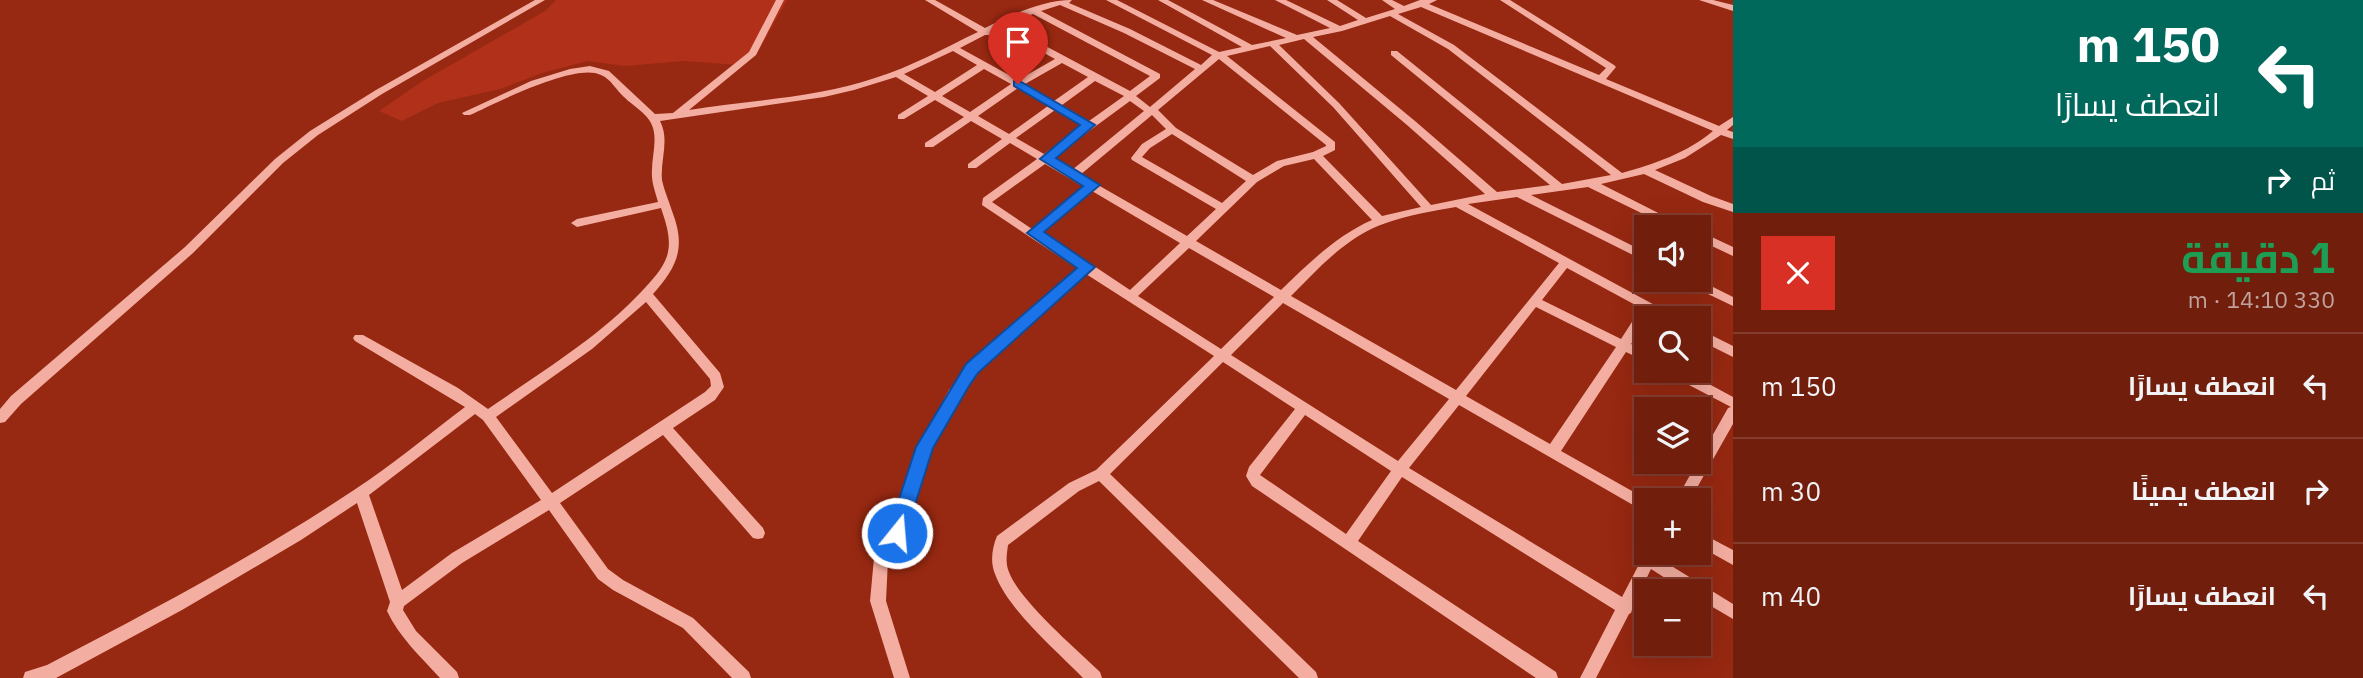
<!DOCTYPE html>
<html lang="ar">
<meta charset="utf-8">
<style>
body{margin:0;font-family:"IBM Plex Sans",Cairo,sans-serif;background:#762716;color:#f1f3f6;direction:rtl;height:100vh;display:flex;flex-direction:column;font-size:26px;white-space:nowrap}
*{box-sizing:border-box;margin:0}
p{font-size:23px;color:#c0a29d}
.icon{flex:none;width:38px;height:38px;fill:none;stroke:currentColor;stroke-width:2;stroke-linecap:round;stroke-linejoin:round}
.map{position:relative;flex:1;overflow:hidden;direction:ltr}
.drawer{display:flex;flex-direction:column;background:#711e0d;width:630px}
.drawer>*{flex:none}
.hud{background:#00695c;color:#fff;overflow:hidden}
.tools{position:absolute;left:1634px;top:215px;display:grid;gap:14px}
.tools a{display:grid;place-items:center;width:77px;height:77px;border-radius:0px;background:#711e0d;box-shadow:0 7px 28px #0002,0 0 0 2px #833c2e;font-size:35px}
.pin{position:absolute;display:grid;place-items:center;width:60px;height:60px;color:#fff;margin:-72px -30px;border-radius:50% 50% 50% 0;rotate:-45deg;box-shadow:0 0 7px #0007}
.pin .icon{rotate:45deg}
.me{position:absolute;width:77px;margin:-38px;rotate:17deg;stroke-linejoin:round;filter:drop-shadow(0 0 5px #0008)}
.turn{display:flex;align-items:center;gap:24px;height:147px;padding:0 28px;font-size:32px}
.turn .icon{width:91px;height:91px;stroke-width:2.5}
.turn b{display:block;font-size:49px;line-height:60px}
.then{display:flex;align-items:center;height:66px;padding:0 28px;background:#0003;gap:14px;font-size:26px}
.round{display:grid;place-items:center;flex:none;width:74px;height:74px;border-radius:0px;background:#762716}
.headline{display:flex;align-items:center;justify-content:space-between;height:119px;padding:0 28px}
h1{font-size:42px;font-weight:700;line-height:52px;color:#1e9e55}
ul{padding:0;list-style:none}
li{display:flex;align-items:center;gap:21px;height:105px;padding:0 28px;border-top:2px solid #833c2e}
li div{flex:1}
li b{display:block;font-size:26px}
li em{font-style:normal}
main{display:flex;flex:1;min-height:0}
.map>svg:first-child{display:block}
.green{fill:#b13019}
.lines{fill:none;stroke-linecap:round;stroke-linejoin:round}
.minor{fill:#f4aea1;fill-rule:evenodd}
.route{fill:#1a73e8;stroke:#114b97;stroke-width:2}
</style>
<main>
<section class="drawer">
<div class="hud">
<div class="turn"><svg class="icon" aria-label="left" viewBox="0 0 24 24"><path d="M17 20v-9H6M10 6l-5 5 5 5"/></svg><div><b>150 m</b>انعطف يسارًا</div></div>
<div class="then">ثم<svg class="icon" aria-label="right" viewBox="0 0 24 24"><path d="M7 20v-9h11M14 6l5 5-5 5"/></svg></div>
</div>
<div class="headline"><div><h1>1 دقيقة</h1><p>330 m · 14:10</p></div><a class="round" style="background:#d93025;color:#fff"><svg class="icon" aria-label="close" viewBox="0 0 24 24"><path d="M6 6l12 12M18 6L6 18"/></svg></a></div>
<ul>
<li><svg class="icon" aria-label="left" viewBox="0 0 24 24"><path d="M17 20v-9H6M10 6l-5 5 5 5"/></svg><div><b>انعطف يسارًا</b></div><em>150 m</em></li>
<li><svg class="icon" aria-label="right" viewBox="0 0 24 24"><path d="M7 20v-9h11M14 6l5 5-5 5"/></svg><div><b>انعطف يمينًا</b></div><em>30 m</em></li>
<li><svg class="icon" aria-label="left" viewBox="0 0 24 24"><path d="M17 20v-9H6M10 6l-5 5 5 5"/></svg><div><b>انعطف يسارًا</b></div><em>40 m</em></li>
</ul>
</section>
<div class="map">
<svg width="1733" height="678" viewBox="0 0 1733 678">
<rect width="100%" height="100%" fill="#972811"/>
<path class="green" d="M556 0H787L756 55 739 65 684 61 625 66 588 61 542 73 500 89 438 103 402 121 379 111 421 82 545 11Z"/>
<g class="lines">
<path class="minor" d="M535 0H545L382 94 318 135 283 163 193 253 21 404 5 422 0 423V409L11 396 185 247 275 159 310 131 376 90Z
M776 0H784L756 55 689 110C750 100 816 98 875 78 911 67 944 48 978 32L925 0H935L985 28C1012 15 1042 0 1072 0L1069 3 1130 29 1201 65 1212 55 1106 0H1117L1219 52 1242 47 1158 0H1168L1252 45 1286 38 1202 0H1213L1297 35 1330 28 1275 0H1286L1340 26 1358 20 1327 0H1337L1366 18 1395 9 1382 0H1392L1404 6 1420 0H1437L1429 4 1599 75 1606 68 1500 0H1510L1614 65 1616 67 1606 79 1719 126 1733 117V125L1727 130 1733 132V139L1721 135 1685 158 1655 170 1711 196 1733 204V212L1703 202 1644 174 1601 184 1688 228H1672L1588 187 1531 195 1647 253V262L1517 197 1468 204 1673 315 1675 318H1660L1651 313 1631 344 1647 351V362L1626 352 1561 451 1648 500 1647 513 1459 405 1409 468 1622 597 1647 549V553H1659L1657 557 1733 604V619L1699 599V592H1687L1651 569 1633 606 1631 613 1629 614 1596 678H1580L1615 610 1402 477 1358 541 1556 672 1558 678H1536L1252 486 1246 476 1249 467 1295 409 1223 362 1110 474 1316 672 1318 678H1299L1099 481 1079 491 1008 545C1007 553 1005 563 1009 572 1019 600 1076 649 1100 672L1102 678H1083C1056 650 1008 610 995 574 990 562 992 548 997 536L1069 483 1096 470 1214 356 1086 274 976 372 959 398 931 448 904 533 888 559 886 601 910 678H894L870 601 874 558 891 530 918 447 949 390 968 366 1078 269 982 205 983 198 1037 159 1010 143 976 168H968V164L1002 139 971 121 933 147H925V143L964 117 935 100 904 119H898V115L928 96 896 77 854 90 824 97 660 121C670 140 660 160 662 180 664 190 669 201 672 211 686 247 678 266 653 294L720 373 724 387 715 400 673 428 763 528 765 533 763 538 758 539 753 538 663 435 560 503 608 569 623 580 693 618 749 672 751 678H732L683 628 613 590 598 579 549 510 462 563 404 606 403 610 416 631 457 672 459 678H440C421 657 399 637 387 611L390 602 357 503 301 540 182 610 56 678H23L25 672 47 665C151 611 255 556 354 490 392 465 428 435 465 407L355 341 353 338 355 335H363L458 388 488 409C541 372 598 338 642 291 651 281 663 269 667 256 672 240 666 223 661 208L577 227 571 223 577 219 658 202C655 191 651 181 652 170 652 156 657 142 653 128 649 114 634 107 624 97 616 90 611 79 601 75 576 62 496 103 470 115H464L462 113 531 81 570 69 590 66 609 71 655 114 673 113 749 52ZM1060 5 1124 33 1195 69 1150 107 1136 96 1160 78V74L1041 11ZM1421 7 1713 131C1687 153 1654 164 1622 173L1454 45 1398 14ZM1033 14 1150 76 1130 91 1006 25ZM1390 16 1448 49 1611 175 1562 184 1397 51H1391V55L1550 185 1497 192 1415 121 1313 37 1342 31ZM999 28 1055 59 1018 80 960 48 985 35H990L991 32ZM1304 39 1407 125 1485 194 1431 205 1339 103 1279 45ZM1270 46 1333 107 1421 207 1382 216 1323 156 1335 150V142L1227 56ZM953 51 977 65 935 92 904 74ZM1219 59 1326 145V146L1313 152 1277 161 1253 175 1176 128 1158 110ZM1062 63 1088 77 1054 101 1025 84ZM984 69 1011 84 970 112 942 96ZM1095 81 1124 96 1089 121 1062 105ZM1018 88 1048 106 1009 134 978 116ZM1130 101 1144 111 1072 170 1051 159ZM1055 110 1083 126 1044 154 1016 138ZM1152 115 1166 129 1142 144 1131 158 1132 160 1216 209 1187 236 1098 185 1097 183 1080 175ZM1172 134 1246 181 1222 203 1142 157 1150 148ZM1314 159 1372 220C1336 236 1309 263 1281 290L1196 241 1257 182 1284 166ZM1045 164 1084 187 1032 229 992 202ZM1092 191 1180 243 1130 290 1091 264 1040 234ZM1456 207 1559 263 1456 390 1291 296C1319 268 1347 236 1386 223 1408 215 1433 211 1456 207ZM1189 248 1274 297 1221 349 1138 296ZM1567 268 1641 308 1621 339 1542 300ZM646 302 710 379 711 386 705 392 552 493 496 417 592 349ZM1283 303 1449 399 1398 461 1231 355ZM1536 307 1616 347 1550 444 1466 396ZM475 414 483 420 541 500 452 553 402 590 369 495ZM1305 415 1391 471 1346 534 1260 475Z
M1699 0H1713L1733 5V11Z
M1699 231 1733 247V256L1699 240Z
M1683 280H1699L1733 297V306L1685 283Z
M1699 329 1733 346V357L1699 340Z
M1668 371H1685L1733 397V424L1690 500H1676L1728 408 1731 407 1670 375Z
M1699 532 1733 550V565L1699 546Z"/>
</g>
<path class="route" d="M1018 80 1095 125 1056 158 1100 185 1044 232 1095 267 978 373 969 386 933 448 906 533 904 539 897 541 890 539 888 533 916 447 966 364 1077 268 1027 233 1083 186 1040 159 1080 125 1014 86V81Z"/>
</svg>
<div class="tools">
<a><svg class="icon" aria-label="sound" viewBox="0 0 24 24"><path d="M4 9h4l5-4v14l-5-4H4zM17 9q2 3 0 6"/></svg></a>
<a><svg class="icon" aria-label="search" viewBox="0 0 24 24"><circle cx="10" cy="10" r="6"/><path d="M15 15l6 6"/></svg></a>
<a><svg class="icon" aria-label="layers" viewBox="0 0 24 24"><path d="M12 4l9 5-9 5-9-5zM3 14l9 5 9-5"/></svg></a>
<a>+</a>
<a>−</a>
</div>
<div class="pin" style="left:1018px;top:84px;background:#d93025"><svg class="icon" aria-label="arrive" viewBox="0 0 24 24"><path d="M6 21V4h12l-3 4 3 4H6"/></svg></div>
<svg class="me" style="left:897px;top:533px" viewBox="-20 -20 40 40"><circle r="17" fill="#1a73e8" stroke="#fff" stroke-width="3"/><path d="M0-11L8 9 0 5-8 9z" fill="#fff"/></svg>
</div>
</main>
